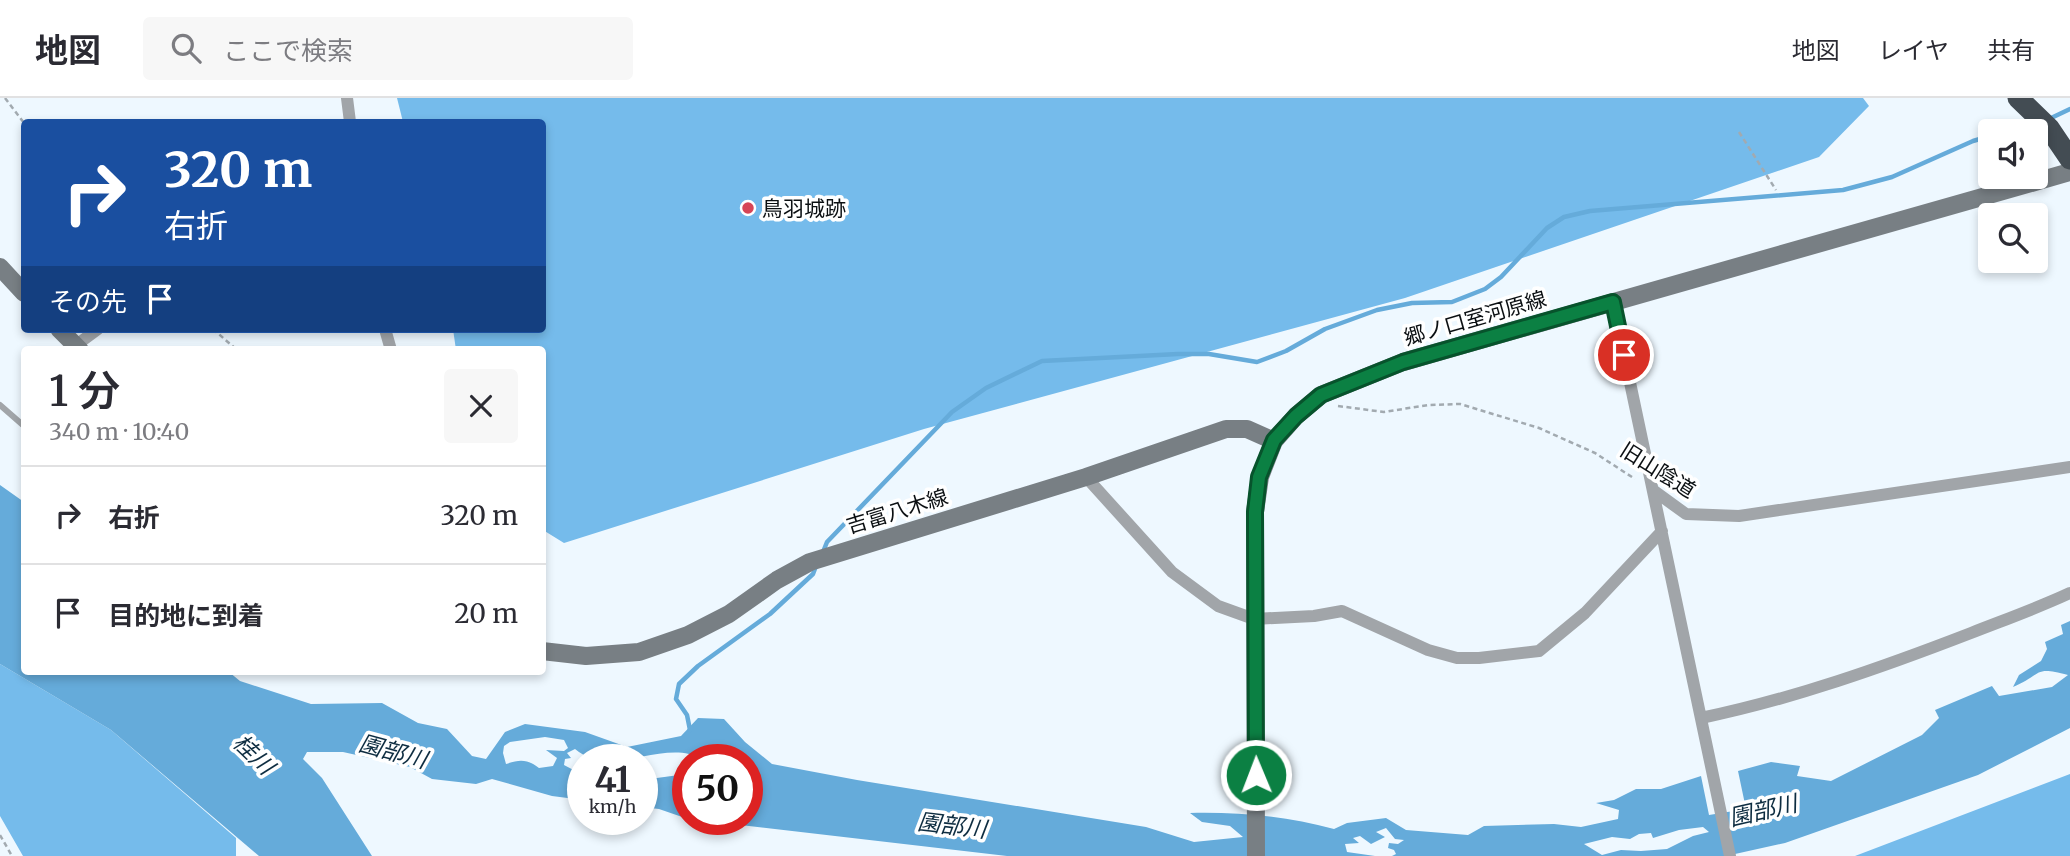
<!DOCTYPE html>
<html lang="ja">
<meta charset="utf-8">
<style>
body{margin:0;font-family:Merriweather,"Noto Sans JP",serif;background:#f7f7f7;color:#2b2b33;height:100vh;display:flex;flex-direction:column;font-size:26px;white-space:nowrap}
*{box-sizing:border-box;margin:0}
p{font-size:23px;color:#7c7c81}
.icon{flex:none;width:38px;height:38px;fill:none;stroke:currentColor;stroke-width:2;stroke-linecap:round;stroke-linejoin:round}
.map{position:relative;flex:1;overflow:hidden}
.sheet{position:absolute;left:21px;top:248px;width:525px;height:329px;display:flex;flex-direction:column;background:#fff;border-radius:7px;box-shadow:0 4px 10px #0003}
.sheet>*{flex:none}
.top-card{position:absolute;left:21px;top:21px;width:525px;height:214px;border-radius:7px;box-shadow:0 4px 10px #0003;background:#1a4fa0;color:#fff;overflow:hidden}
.fabs{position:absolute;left:1978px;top:21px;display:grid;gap:14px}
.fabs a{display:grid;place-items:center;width:70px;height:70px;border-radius:7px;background:#fff;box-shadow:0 4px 10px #0003;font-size:35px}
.speed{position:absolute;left:567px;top:646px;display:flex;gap:14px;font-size:35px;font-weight:700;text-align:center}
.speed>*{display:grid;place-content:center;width:91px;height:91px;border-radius:50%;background:#fff;box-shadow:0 4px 10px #0003;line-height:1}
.speed small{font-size:18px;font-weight:400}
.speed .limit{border:10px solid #d22;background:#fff;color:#111}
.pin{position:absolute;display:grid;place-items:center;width:60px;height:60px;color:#fff;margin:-30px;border:4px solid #fff;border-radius:50%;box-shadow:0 2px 7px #0007}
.me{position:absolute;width:77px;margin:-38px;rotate:359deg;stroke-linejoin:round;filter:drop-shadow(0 0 5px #0008)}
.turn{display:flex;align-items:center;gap:24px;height:147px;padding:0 28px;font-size:32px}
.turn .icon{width:91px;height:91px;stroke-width:2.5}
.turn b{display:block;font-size:49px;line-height:60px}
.then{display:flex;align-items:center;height:66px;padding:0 28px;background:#0003;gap:14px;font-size:26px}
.round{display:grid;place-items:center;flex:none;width:74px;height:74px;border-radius:7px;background:#f7f7f7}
.overview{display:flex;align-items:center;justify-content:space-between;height:119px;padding:0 28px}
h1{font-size:42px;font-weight:600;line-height:52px}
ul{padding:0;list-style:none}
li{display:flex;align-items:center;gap:21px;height:98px;padding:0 28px;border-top:2px solid #e1e1e2}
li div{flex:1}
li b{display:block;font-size:26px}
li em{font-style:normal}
header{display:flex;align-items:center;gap:42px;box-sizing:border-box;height:98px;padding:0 35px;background:#fff;border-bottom:2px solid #e1e1e2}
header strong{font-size:33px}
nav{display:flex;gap:38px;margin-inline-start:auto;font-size:24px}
.search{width:490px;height:63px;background:#f7f7f7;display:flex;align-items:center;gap:18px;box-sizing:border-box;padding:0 24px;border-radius:7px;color:#7c7c81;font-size:26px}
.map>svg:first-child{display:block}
.forest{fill:#75bbeb}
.water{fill:#65abda;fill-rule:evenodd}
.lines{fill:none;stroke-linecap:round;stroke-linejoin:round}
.stream{stroke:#65abda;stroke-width:4.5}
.path{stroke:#a2aab0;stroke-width:2.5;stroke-dasharray:5 3.5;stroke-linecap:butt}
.service{stroke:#a1a5a9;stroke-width:6}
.minor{stroke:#a1a5a9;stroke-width:12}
.secondary{stroke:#787f84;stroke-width:18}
.motorway{stroke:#434c53;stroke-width:21}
.route-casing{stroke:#07532c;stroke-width:18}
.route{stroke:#0b8043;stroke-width:12}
.poi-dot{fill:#d64557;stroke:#fff;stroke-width:2.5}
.labels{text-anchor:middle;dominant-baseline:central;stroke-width:7;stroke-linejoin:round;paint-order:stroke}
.poi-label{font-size:21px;fill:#0b0f12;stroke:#fff;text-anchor:start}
.street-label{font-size:21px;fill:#0b0f12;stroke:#fff}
.water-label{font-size:23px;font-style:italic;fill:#0e2d41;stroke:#fff}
</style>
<header>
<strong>地図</strong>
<div class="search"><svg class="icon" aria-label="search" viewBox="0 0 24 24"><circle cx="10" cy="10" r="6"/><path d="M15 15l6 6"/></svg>ここで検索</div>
<nav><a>地図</a><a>レイヤ</a><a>共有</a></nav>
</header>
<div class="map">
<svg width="2070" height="758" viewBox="0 0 2070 758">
<rect width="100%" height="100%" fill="#eef8ff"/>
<path class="forest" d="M397 0H1863L1869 8 1819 59 1405 200 924 331 564 445 543 432 542 252H456L453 231H542V24H403Z
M0 566 111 632 236 740V758H23L0 718Z
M2070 676V758H1855Z"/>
<path class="water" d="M0 387 24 404V574H229L240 583 311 606 382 605 418 625 447 631 472 658 486 661 505 634 525 626 585 634 627 649 681 638 698 620 724 621 745 644 772 666 857 682 1146 729 1194 744 1243 739 1230 728 1202 724 1190 715C1240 714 1286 718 1334 731L1347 725 1386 720 1406 732 1468 737 1484 728 1554 726 1581 729 1618 721 1619 712 1596 705 1614 702 1636 691H1661L1701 678 1709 717 1746 711 1738 673 1771 664 1800 668 1797 678 1831 683 1922 637 1939 620 1935 612 1992 588 1999 598 2052 589 2068 577C2032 567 2043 577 2013 589L2019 577 2041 563 2047 551 2045 544 2063 536 2061 527 2070 523V630L1978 677 1785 745 1726 758H1392L1396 756 1394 752 1388 750 1389 745 1398 746 1404 742 1395 741 1386 730 1376 734 1385 739 1371 746 1360 738 1353 740 1359 745 1345 746 1347 754 1375 758H1007L689 721H747V662L692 661 689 656C653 648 607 678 575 651L567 655 571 660 565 661 564 667 583 677V702L552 698 492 681 476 686 432 681 410 669 343 654H307L303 661 322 680 372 758H259L111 632 0 566ZM545 639 564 642 568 650 564 653 546 652 557 660 553 668 539 670C527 661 520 661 506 666L503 655 504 648 510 644ZM1703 729 1709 734 1693 738 1667 751 1641 753 1621 752 1602 757 1584 746 1612 739 1630 741 1639 736 1651 735 1653 740 1679 732Z
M688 666V721L659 711 642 709V682L679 677 685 674V667Z"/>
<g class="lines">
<path class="stream" d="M2049 21 2070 11
M2006 33 2034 26
M823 454 827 444 952 314 986 290 1042 263 1178 256H1209L1257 264 1286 253 1325 231 1377 212 1412 205 1452 204 1485 191 1501 179 1547 130 1564 119 1590 113 1843 92 1892 79 1973 43 1990 38
M690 632 687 617 676 601 679 586 698 568 770 516 813 476 816 468"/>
<path class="path" d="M5 0 24 25
M1739 34 1776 92
M213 231 237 252
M1338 308 1384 314 1428 307 1460 306 1539 330 1595 355 1635 381
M0 737 12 758"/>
<path class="service" d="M0 307 24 328"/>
<path class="minor" d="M347 0 350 24
M1613 204 1730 758
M385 231 391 252
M75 248 98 231
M1086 379 1172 474 1218 508 1254 521 1314 518 1342 513 1428 552 1457 560H1479L1539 553 1585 515 1662 433
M1653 392 1686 416 1739 418 2070 369
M1701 620C1793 601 1883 569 1971 535 2004 522 2038 510 2070 495"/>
<path class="secondary" d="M0 169 24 195
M59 231 80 252
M542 553 586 558 639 554 688 537 729 516 777 482 810 464 1086 379 1226 331H1247L1274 343
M1256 758 1255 414 1260 379 1274 343 1296 318 1321 297 1403 264 2070 74"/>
<path class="motorway" d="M2018 0 2049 30 2070 61"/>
</g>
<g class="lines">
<defs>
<path id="route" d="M1256 677 1255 414 1259 379 1274 342 1296 318 1321 297 1403 264 1613 204 1624 257"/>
</defs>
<use href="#route" class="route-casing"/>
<use href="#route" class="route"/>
</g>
<circle class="poi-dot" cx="748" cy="110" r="7"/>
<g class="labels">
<g class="poi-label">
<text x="762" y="110">鳥羽城跡</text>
</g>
<g class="street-label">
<text transform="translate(1475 220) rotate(-16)">郷ノ口室河原線</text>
<text transform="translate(1658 372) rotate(32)">旧山陰道</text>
<text transform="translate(897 413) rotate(-17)">吉富八木線</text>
</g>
<g class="water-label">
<text transform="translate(393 653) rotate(15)">園部川</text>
<text transform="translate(254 656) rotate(44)">桂川</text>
<text transform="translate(1763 712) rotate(-13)">園部川</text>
<text transform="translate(952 727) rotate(7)">園部川</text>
</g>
</g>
</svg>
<div class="fabs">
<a><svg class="icon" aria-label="sound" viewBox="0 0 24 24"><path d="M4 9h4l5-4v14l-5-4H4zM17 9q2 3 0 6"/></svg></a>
<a><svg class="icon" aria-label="search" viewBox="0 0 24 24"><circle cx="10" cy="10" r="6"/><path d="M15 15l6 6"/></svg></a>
</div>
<div class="speed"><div>41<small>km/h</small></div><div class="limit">50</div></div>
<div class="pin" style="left:1624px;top:257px;background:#d93025"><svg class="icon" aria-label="arrive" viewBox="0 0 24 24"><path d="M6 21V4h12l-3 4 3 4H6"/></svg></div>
<svg class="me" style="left:1256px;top:677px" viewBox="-20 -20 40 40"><circle r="17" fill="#0b8043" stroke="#fff" stroke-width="3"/><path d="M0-11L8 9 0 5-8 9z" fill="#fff"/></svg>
<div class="top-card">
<div class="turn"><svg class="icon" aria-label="right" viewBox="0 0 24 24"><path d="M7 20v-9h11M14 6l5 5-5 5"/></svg><div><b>320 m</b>右折</div></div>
<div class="then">その先<svg class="icon" aria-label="arrive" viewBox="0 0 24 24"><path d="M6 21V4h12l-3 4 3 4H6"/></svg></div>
</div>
<section class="sheet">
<div class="overview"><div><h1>1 分</h1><p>340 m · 10:40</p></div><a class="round"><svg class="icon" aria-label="close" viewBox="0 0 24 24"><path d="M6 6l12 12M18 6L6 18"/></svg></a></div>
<ul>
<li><svg class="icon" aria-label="right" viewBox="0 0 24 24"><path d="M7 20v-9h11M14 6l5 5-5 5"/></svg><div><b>右折</b></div><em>320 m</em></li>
<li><svg class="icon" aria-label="arrive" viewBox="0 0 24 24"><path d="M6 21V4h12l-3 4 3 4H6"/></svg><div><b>目的地に到着</b></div><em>20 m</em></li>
</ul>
</section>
</div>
